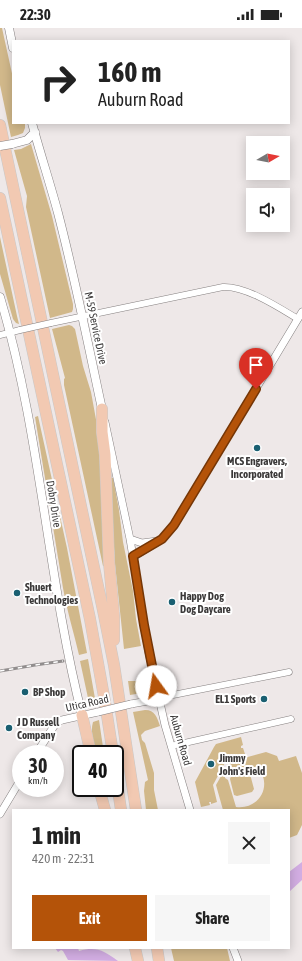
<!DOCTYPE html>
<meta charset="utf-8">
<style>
body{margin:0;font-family:"Asap Condensed",sans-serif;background:#f6f6f6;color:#222;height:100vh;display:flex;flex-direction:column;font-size:15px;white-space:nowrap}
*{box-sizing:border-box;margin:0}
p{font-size:13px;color:#767676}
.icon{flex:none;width:22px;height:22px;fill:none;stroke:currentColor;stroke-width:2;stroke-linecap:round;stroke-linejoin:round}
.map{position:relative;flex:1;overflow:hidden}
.side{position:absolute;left:12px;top:781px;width:278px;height:140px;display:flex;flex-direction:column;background:#fff;border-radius:0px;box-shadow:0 2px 10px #0003}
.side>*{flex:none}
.hud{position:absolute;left:12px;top:12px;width:278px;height:84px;border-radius:0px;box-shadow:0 2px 10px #0003;background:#fff;color:#222;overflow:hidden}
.needle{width:26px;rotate:80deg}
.buttons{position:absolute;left:246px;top:108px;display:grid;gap:8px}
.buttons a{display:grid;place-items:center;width:44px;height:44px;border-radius:0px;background:#fff;box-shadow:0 2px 10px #0003;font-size:20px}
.speed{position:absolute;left:12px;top:717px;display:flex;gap:8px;font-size:20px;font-weight:700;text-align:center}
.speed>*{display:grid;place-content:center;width:52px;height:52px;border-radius:50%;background:#fff;box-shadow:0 2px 10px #0003;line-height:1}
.speed small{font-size:10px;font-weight:400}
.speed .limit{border:2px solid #111;border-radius:6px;background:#fff;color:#111}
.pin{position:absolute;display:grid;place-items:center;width:34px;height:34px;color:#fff;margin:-41px -17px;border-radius:50% 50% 50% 0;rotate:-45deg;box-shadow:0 0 4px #0007}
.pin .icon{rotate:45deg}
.me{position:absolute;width:44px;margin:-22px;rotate:347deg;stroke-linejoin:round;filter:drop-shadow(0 0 3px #0008)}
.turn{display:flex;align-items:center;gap:14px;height:84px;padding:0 20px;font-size:18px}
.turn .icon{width:52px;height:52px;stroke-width:2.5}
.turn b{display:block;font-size:28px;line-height:34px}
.round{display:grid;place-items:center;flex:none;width:42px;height:42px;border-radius:0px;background:#f6f6f6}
.summary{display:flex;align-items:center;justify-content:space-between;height:68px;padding:0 20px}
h1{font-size:24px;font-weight:700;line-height:30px}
.cta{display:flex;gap:8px;margin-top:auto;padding:8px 20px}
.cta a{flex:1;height:46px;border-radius:0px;background:#b45309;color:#fff;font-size:16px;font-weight:700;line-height:46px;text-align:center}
.cta a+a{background:#f6f6f6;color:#222}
.status{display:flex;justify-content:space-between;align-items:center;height:28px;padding:0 20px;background:#fff;direction:ltr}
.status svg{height:11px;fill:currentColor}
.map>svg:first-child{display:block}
.green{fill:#d1b88a;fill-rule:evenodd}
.water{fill:#d2ade2}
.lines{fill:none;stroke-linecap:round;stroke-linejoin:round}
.minor-casing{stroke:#868181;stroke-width:7}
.tertiary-casing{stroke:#868181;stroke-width:8}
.secondary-casing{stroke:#868181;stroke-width:9}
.motorway-casing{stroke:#c8c8c8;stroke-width:12}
.minor{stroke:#fff;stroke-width:6}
.tertiary{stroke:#fff;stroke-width:7}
.secondary{stroke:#fff;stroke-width:8}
.motorway{stroke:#f2c9b2;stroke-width:11}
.rail-casing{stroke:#918d8d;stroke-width:3}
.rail{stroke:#fff;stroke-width:1.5;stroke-dasharray:4.5;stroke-linecap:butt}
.minor-bridge-casing{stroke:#868181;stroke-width:7;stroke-linecap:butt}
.tertiary-bridge-casing{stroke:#868181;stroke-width:8;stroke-linecap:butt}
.secondary-bridge-casing{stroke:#868181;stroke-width:9;stroke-linecap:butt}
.minor-bridge{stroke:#fff;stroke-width:6}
.tertiary-bridge{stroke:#fff;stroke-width:7}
.secondary-bridge{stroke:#fff;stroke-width:8}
.route-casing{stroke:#753606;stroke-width:10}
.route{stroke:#b45309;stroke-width:7}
.poi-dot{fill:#1a5f71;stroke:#fff;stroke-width:1.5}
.labels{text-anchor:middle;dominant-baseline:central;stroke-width:4;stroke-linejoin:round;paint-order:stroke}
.street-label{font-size:11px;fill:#3b3939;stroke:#fff}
.poi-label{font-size:11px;font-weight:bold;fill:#3b3939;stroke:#fff;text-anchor:start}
</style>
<div class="status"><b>22:30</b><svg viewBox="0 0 49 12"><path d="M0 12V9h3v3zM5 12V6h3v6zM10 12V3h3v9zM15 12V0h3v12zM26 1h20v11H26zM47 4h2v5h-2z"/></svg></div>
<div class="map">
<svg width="302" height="933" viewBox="0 0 302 933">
<rect width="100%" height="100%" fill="#eee8e8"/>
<path class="green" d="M0 0H2L13 50V95H25V100L23 105 18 107 11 109 0 57Z
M31 116 52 188 73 276V281L72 284 50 290 26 179 27 168 14 122 21 121Z
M0 209 17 288 19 296 16 295 13 291 0 246Z
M69 297 72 298 75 301 83 338 91 364 97 397 99 416 106 537 103 538 64 357V351L65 350 52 301Z
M38 388 67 520 87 625 79 627C74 605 67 583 63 560L35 389Z
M110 450H113L119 482 123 514 133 563 136 591 141 618 124 621 115 536Z
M88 631 96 676H92L90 675 88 670 80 633Z
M128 653H149L148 660 142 665 130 667Z
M145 682C155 682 157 689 160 698L145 703 141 707 142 712 145 715 154 745V762L158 782H146L144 763 145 754 148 752 133 684Z
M99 692 104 726H96C94 716 90 704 93 694Z
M241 709 243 717 241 718V720H243L245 726 227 731 213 757 217 774 211 776V774H209L210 777 201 779 195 754 214 719 216 716Z
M266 724 277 728 279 733 296 728 302 745V797L297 807 289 810V782H223L216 757 229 734ZM258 739C273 758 259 782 236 779L228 752 225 750V747L228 745 231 747Z
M247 744 250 746 254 761 252 764 237 768 234 767 230 751 231 748Z
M171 920H227L230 933H174Z"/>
<path class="water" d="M302 834V852L289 864V844Z
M55 920H78L79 923C97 918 104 923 118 933L68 932 63 923 61 922 58 924Z"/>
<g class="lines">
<defs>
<path id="minor" d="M51 295 223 259C246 258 278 279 298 291
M0 307 20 302
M159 671 173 667 289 644
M171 718 291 691"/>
<path id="tertiary" d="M105 394 130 511 144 597 149 626 165 697 190 782
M130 511 142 515 157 513
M133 529 162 511 174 497 302 284
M131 676 159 671
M36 726 56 695 62 692 98 684
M0 786 21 751
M233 920 238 933"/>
<path id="secondary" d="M9 0 13 20
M32 95C40 125 50 155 58 185 75 250 88 316 102 381
M12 116 27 112 35 104
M0 269C41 405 47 549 82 687"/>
<path id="motorway" d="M0 97 103 582 114 637 136 782
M0 170 90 591 105 674 113 726
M102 381V404L105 427 109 534 114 589V612
M82 687 91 726
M115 741 121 782
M99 760 105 782
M135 920 138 933
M157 920 159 933"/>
</defs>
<use href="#minor" class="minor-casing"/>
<use href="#tertiary" class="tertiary-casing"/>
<use href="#secondary" class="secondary-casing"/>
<use href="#motorway" class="motorway-casing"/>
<use href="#minor" class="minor"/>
<use href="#tertiary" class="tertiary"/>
<use href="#secondary" class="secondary"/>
<use href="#motorway" class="motorway"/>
<defs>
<path id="rail" d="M0 643 35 637 63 633"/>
</defs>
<use href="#rail" class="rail-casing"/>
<use href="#rail" class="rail"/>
<defs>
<path id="minor-bridge" d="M20 302 51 295"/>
<path id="tertiary-bridge" d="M98 684 131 676"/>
<path id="secondary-bridge" d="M0 118 12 116"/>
</defs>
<use href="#minor-bridge" class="minor-bridge-casing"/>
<use href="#tertiary-bridge" class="tertiary-bridge-casing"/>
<use href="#secondary-bridge" class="secondary-bridge-casing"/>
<use href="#minor-bridge" class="minor-bridge"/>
<use href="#tertiary-bridge" class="tertiary-bridge"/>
<use href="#secondary-bridge" class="secondary-bridge"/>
</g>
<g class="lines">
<defs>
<path id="route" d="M156 658 144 597 133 528 162 511 174 497 256 361"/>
</defs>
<use href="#route" class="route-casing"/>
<use href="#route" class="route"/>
</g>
<g class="poi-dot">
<circle cx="257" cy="420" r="4"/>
<circle cx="17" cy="565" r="4"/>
<circle cx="172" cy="574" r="4"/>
<circle cx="25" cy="664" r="4"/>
<circle cx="264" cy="671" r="4"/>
<circle cx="9" cy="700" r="4"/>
<circle cx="211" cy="736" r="4"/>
</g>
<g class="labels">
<g class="street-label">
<text transform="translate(96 300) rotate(78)">M-59 Service Drive</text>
<text transform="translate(54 476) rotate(81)">Dobry Drive</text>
<text transform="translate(87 675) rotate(-13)">Utica Road</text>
<text transform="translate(181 712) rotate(74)">Auburn Road</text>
</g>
<g class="poi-label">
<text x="257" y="433" text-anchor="middle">MCS Engravers,<tspan x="257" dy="13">Incorporated</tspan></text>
<text x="25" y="559">Shuert<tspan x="25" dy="13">Technologies</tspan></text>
<text x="180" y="568">Happy Dog<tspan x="180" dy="13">Dog Daycare</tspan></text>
<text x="33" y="664">BP Shop</text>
<text x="256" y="671" text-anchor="end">EL1 Sports</text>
<text x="17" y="694">J D Russell<tspan x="17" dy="13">Company</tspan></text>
<text x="219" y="730">Jimmy<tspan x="219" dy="13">John's Field</tspan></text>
</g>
</g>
</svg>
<div class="buttons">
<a><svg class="needle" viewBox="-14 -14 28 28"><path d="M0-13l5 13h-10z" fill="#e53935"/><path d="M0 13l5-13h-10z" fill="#767676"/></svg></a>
<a><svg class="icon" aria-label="sound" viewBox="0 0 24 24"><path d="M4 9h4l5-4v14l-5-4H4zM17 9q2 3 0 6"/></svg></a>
</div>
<div class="speed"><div>30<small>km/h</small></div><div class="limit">40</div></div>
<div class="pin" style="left:256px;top:361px;background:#d93025"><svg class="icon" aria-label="arrive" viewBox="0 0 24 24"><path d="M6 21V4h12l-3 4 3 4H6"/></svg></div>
<svg class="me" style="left:156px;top:658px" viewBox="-20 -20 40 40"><circle r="19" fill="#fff"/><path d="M0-13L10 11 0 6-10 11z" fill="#b45309"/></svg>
<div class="hud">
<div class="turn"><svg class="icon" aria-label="right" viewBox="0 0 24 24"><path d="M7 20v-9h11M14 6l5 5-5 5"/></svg><div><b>160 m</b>Auburn Road</div></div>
</div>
<section class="side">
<div class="summary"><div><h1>1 min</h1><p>420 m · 22:31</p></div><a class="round"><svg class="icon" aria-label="close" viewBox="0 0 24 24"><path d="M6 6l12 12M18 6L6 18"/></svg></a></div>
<div class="cta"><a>Exit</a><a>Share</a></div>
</section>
</div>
